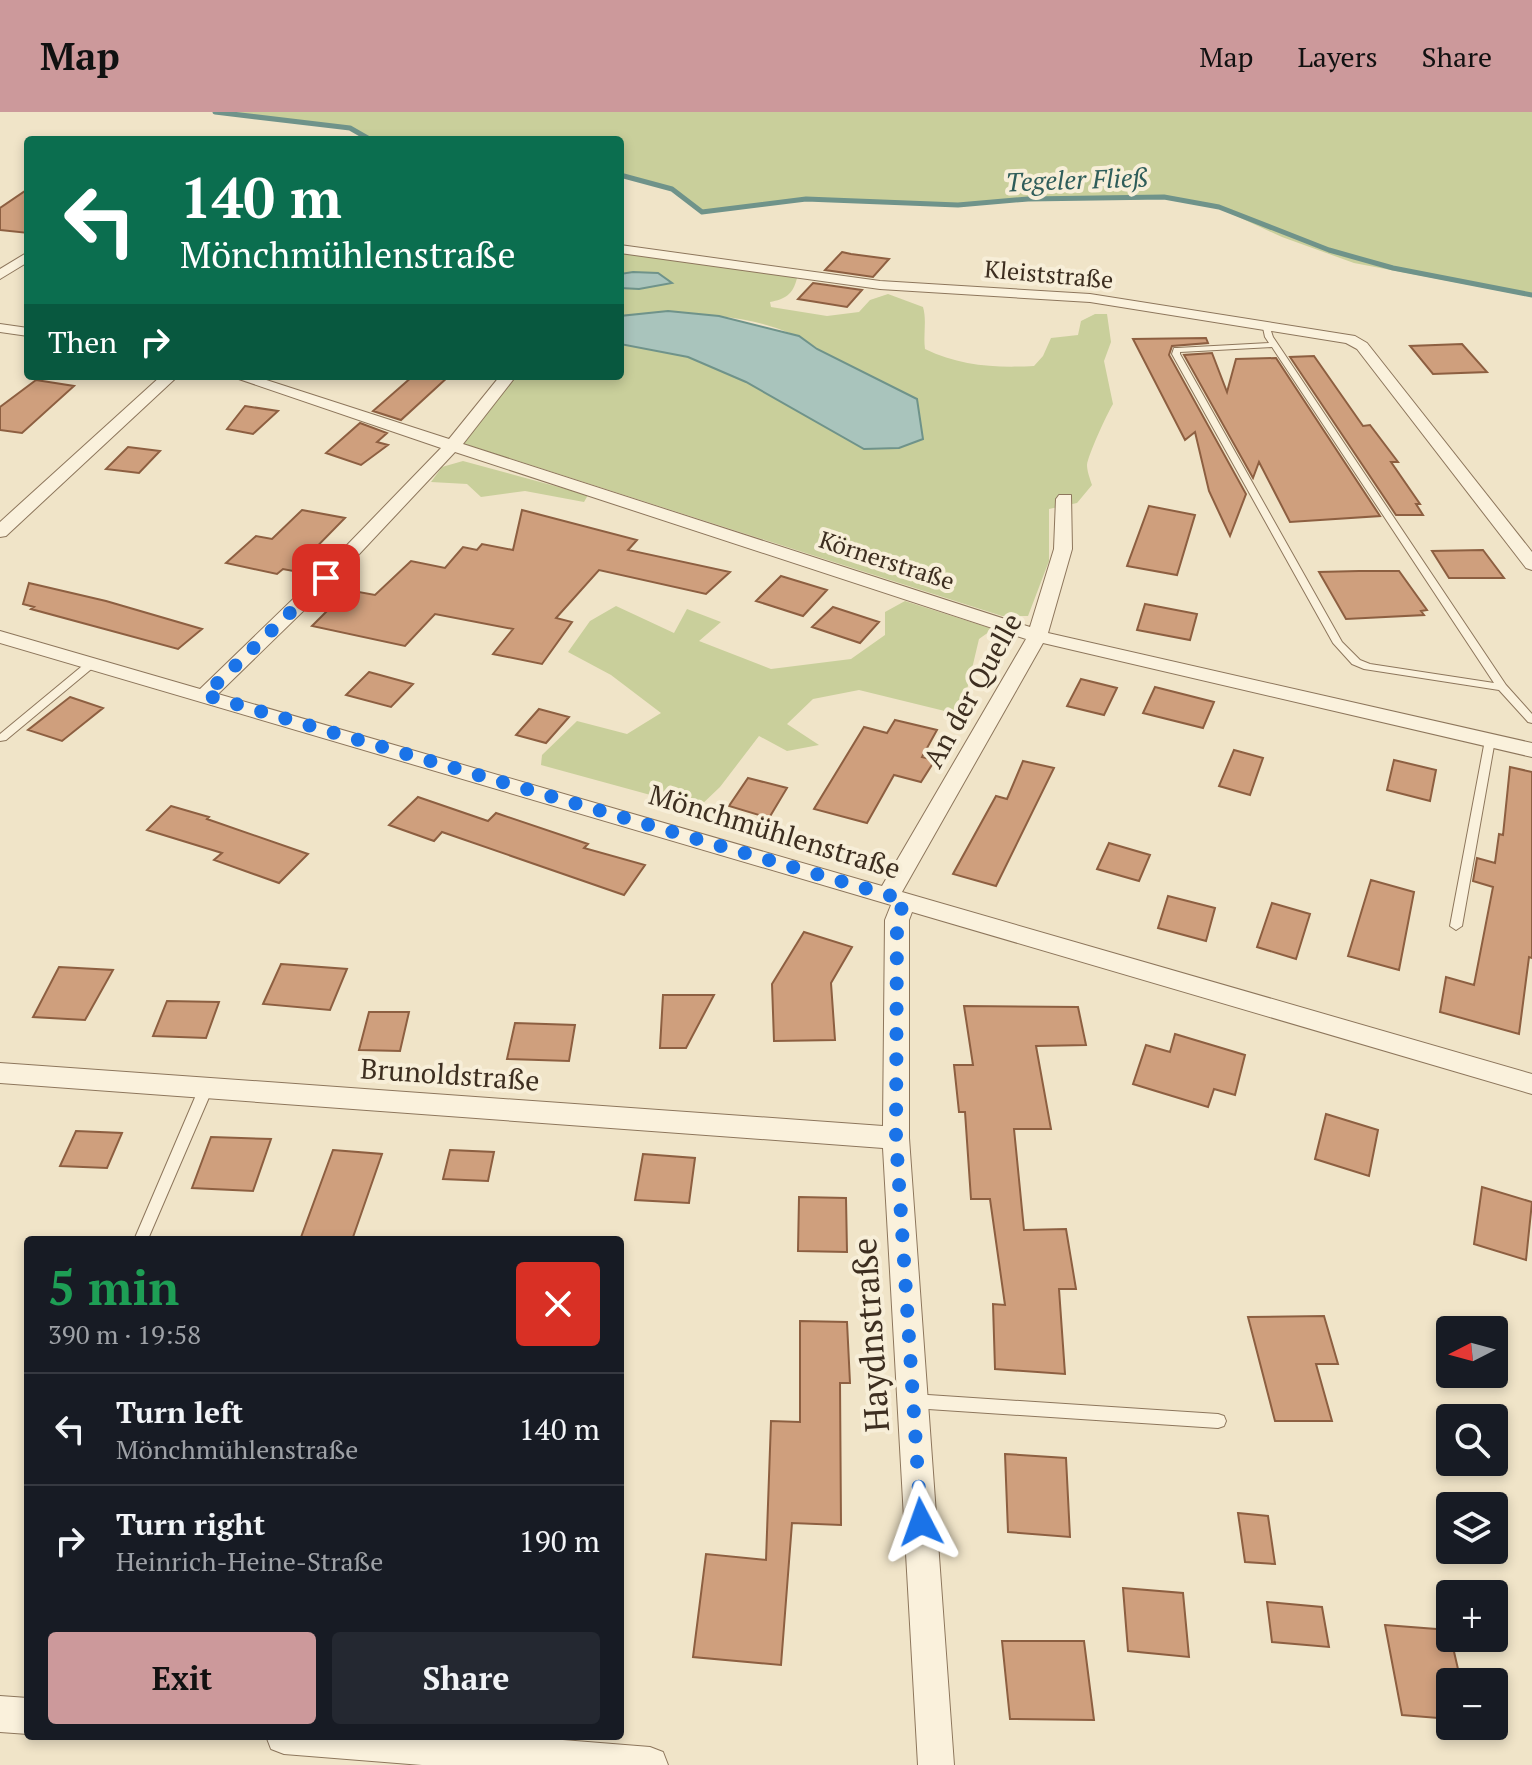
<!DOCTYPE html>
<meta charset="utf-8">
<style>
body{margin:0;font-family:"PT Serif",serif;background:#242831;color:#f1f3f6;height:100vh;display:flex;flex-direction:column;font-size:30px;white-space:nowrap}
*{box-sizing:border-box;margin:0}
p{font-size:26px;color:#9ea1a6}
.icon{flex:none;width:44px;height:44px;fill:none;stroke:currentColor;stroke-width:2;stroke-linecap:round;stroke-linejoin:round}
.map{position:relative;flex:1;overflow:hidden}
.details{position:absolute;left:24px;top:1124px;width:600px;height:504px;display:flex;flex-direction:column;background:#171b24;border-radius:8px;box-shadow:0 4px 12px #0003}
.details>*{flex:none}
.top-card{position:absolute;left:24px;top:24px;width:600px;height:244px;border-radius:8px;box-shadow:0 4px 12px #0003;background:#0b6e4f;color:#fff;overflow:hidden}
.needle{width:52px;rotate:264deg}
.buttons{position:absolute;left:1436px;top:1204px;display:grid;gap:16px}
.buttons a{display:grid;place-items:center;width:72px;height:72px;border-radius:8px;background:#171b24;box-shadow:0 4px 12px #0003;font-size:40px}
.pin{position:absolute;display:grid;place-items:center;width:68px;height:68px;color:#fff;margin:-34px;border-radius:16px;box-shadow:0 4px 12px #0006}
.me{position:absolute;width:88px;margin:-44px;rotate:356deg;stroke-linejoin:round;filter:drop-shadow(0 0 6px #0008)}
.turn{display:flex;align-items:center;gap:28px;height:168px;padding:0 24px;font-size:36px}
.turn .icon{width:104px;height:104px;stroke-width:2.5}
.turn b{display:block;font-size:56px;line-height:68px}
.then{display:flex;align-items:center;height:76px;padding:0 24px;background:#0003;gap:16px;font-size:30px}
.round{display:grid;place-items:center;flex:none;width:84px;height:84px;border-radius:8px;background:#242831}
.summary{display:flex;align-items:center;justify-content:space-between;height:136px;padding:0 24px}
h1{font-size:48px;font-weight:700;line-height:60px;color:#1e9e55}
.action{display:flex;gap:16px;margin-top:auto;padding:16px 24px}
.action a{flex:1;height:92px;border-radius:8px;background:#cc999b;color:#111;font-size:32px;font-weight:700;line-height:92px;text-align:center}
.action a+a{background:#242831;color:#f1f3f6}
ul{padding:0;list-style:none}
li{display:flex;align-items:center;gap:24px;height:112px;padding:0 24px;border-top:2px solid #363941}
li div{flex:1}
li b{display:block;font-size:30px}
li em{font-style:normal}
header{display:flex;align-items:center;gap:48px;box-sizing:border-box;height:112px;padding:0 40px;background:#cc999b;color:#111}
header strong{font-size:38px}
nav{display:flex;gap:44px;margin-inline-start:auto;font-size:28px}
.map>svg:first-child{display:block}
.green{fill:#c9cf9b}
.water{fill:#a9c4bc;stroke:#6f938a;stroke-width:2}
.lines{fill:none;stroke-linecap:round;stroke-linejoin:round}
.stream{stroke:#6f938a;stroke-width:5}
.building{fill:#cf9f7d;stroke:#8d5f41;stroke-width:2}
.service-casing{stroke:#8d765c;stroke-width:2}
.minor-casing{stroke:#8d765c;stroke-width:2}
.service{fill:#faf1dc;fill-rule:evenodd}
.minor{fill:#faf1dc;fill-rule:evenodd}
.route{stroke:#1a73e8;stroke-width:14;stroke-dasharray:0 25.2}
.labels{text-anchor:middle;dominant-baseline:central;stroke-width:8;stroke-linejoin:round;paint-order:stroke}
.far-street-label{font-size:24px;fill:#3d2e20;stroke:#f7eed8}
.far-water-label{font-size:26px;font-style:italic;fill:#2f5d5a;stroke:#f7eed8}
.street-label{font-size:28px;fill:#3d2e20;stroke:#f7eed8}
.near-street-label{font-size:34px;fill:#3d2e20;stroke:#f7eed8}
</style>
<header>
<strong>Map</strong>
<nav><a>Map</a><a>Layers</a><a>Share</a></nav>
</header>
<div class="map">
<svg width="1532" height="1653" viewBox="0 0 1532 1653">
<rect width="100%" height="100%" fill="#f0e4c8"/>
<path class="green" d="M215 0H1532V185L1354 151 1282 125 1219 96 1164 85 1028 87 958 93 806 87 702 100 672 77 620 63V28H371L350 16Z
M620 138 769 158 797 166C793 183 785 187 770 190L771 195 827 204 859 200 870 188 888 182 923 195C927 209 923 222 925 237 960 254 995 256 1034 254L1043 244 1051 226 1078 223 1081 209 1095 202H1107L1111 230 1104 249 1113 292C1107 302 1088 343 1087 353 1087 359 1090 367 1092 373L1077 391 1049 397V449L1028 504H1002L462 331 513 264H620V232L688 245 746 270 817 236C766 200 680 198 620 204V176L639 177 633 160 620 162Z
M463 349 588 383 584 390 525 379 481 385 467 372 431 370 442 355Z
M905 489 993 517 979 527 961 603 859 578 813 587 787 612 819 633 787 639 759 624 720 675 698 696 541 653 542 643 577 609 627 622 661 601 611 563 568 540 590 509 616 494 674 521 687 497 721 510 699 529 771 557 851 547 885 523V500Z"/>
<path class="water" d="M633 160 658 161 672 171 639 177 620 176V162Z
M668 199 719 204 799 224 817 237 917 287 923 327 899 336 864 337 746 270 688 245 620 232V204Z"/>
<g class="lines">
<path class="stream" d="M215 0 350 16 371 28
M620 63 672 77 702 100 806 87 958 93 1028 87 1164 85 1219 95 1329 138 1393 156 1532 183"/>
</g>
<path class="building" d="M28 77V121L0 118V96Z
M842 140 851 142 889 147 873 165 825 158Z
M813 171 862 178 847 195 798 187Z
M1206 226 1208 231 1172 234 1169 243 1246 382 1230 424 1209 379 1195 320 1185 328 1133 227Z
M1462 232 1487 260 1433 262 1410 234Z
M1212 241 1227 280 1236 247 1276 246 1380 404 1290 410 1259 350 1253 366 1184 243Z
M1314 244 1363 314 1370 313 1398 350H1391L1420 392H1416L1423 403H1396L1290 245Z
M413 264H449L401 308 373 299Z
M36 268 74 274 22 321 0 318V295Z
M245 294 278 299 253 322 227 317Z
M360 311 387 321 377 330 388 333 361 353 326 341Z
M128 335 160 339 139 361 106 357Z
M1149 394 1195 403 1177 463 1127 454Z
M302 398 345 406 293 459 283 457 277 462 226 451 256 424 272 427Z
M522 398 637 428 628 438 730 460 706 482 599 458 556 506 572 510 542 552 493 542 513 517 435 502 405 534 312 514 348 478 375 483 411 449 445 456 463 435 477 438 482 432 513 438Z
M1483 438 1504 466H1449L1432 439Z
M1359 459H1399L1427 498 1421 499 1424 503 1346 507 1319 460Z
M781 464 827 478 803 504 756 489Z
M29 471 106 489 202 517 178 537 31 497 34 495 23 492Z
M1145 492 1197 502 1190 528 1137 518Z
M833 495 879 510 860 531 812 515Z
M369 560 413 572 391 595 346 583Z
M1081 567 1117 576 1104 603 1067 594Z
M1155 575 1214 590 1203 616 1143 601Z
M70 585 103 596 62 629 28 618Z
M539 597 569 605 546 631 516 623Z
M895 608 937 618 922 645 935 648 921 670 894 663 867 711 814 697 864 615 887 621Z
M1234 638 1263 646 1250 683 1219 674Z
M1394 648 1436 658 1430 689 1387 678Z
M1023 649 1054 656 996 774 953 762 996 684 1007 687Z
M1510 655 1532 660V846L1529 845 1519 922 1440 900 1446 865 1474 873 1493 775 1473 769 1477 746 1495 751 1499 722 1503 723Z
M748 666 787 676 769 706 729 694Z
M418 685 488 709 496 701 588 732 584 736 645 753 624 783 442 720 434 729 389 713Z
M171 694 209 705 207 707 308 742 279 771 214 748 222 741 147 718Z
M1109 731 1150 743 1139 769 1097 757Z
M1371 768 1414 780 1399 858 1348 844Z
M1168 784 1215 796 1206 829 1158 816Z
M1272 791 1310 802 1296 847 1257 835Z
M804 820 852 835 831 871 835 928 774 929 772 872Z
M281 852 347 857 330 898 263 892Z
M59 855 113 858 85 908 33 905Z
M663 883H714L686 936H660Z
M167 889 219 890 206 926 153 924Z
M964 894 1078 895 1086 933 1036 934 1051 1017H1014L1024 1118 1066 1117 1076 1177H1059L1065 1262 995 1257 993 1192 1005 1193 990 1087H971L965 1000H959L954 953H973Z
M369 900H409L400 939 359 938Z
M515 911 575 913 569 949 507 947Z
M1175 922 1245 943 1235 983 1214 977 1208 995 1133 972 1146 933 1170 940Z
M1326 1002 1378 1018 1369 1064 1315 1047Z
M76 1019 122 1021 107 1056 60 1054Z
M211 1025 271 1027 253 1079 192 1076Z
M333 1038 382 1042 352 1128H300Z
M450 1038 494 1040 488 1069 443 1067Z
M643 1042 695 1046 689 1091 635 1088Z
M1482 1075 1532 1090 1526 1148 1474 1132Z
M799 1085 846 1086 847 1140 798 1139Z
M1324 1204 1338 1252H1316L1332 1309H1275L1248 1205Z
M800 1209 847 1210 850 1271H840L841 1413 792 1411 781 1553 693 1545 706 1442 766 1448 771 1309 800 1310Z
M1005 1342 1066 1346 1070 1425 1008 1420Z
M1238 1401 1268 1404 1275 1452 1245 1450Z
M1123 1476 1183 1481 1189 1545 1128 1539Z
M1267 1490 1322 1495 1329 1535 1272 1530Z
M1385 1513 1449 1518 1461 1570H1450V1607L1402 1603Z
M1002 1529H1084L1094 1608 1010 1607Z"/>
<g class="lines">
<defs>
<path id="service" d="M1262 211 1269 213 1273 225 1506 573 1532 602V611L1528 610 1499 578 1364 557 1352 552 1333 531 1172 242 1174 236H1177L1269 231 1265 225ZM1272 235 1494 571 1370 552 1360 548 1342 530 1180 242V240Z
M91 549 96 552 95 554 6 628 0 629V622L87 550Z
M1490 625 1495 628 1462 814 1456 818 1450 814 1485 628Z
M206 971 211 972 213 976 148 1127 134 1128 199 976 201 972Z
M913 1282 1218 1302 1224 1304 1226 1309 1224 1314 1218 1316 913 1296 908 1294 905 1289 908 1284Z"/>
<path id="minor" d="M620 133 880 169 1090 182 1355 224 1367 231 1532 440V458L1526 456 1357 237 1346 231 1090 190 880 177 620 141Z
M28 140V150L0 167V157Z
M0 212 28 216V224L0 220Z
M161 264H178L6 424 0 425V410Z
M230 264H254L449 327 500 264H516L463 332 1030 515 1054 437 1056 387 1059 383H1071L1072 437 1048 521 1532 631V645L1043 531 902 780 1532 962V982L912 800 909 808V1026L954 1653H918L883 1036 0 971V951L883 1014 885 808 891 793 0 531V519L200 577 319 462 441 336ZM455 340 1026 527 882 774 218 582 333 470Z
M0 1584 28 1586V1622L0 1620Z
M266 1624H513L650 1635 663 1640 668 1653H422L284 1642 271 1637Z"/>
</defs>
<use href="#service" class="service-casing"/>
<use href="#minor" class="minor-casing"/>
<use href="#service" class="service"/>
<use href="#minor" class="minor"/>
</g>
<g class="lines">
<path class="route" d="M326 466 205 583 905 788 897 808 896 1026 921 1410"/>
</g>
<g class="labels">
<g class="far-street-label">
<text transform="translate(1049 162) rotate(5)">Kleiststraße</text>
<text transform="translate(887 448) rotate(18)">Körnerstraße</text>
</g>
<g class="far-water-label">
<text transform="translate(1077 67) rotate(-2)">Tegeler Fließ</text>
</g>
<g class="street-label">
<text transform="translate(972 578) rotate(-61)">An der Quelle</text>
<text transform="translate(775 719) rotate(17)">Mönchmühlenstraße</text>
<text transform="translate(450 962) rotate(4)">Brunoldstraße</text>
</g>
<g class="near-street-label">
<text transform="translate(870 1223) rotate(-94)">Haydnstraße</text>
</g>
</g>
</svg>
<div class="buttons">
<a><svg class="needle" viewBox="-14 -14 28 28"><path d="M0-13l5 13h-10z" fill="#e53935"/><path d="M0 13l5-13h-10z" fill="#9ea1a6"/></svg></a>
<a><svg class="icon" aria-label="search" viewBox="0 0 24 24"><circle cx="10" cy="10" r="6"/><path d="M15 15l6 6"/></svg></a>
<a><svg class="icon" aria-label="layers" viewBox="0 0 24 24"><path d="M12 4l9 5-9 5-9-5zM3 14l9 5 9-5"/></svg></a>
<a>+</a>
<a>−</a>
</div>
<div class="pin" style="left:326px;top:466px;background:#d93025"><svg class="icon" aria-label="arrive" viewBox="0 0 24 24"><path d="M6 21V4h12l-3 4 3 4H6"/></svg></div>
<svg class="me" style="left:921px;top:1410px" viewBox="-20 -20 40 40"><path d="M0-17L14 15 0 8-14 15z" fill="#1a73e8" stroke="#fff" stroke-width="4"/></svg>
<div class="top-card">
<div class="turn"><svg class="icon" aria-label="left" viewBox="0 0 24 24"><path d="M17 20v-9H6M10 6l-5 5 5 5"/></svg><div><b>140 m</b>Mönchmühlenstraße</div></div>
<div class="then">Then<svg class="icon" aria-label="right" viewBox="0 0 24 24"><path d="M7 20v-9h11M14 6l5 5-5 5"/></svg></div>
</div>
<section class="details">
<div class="summary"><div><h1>5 min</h1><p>390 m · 19:58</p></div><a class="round" style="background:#d93025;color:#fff"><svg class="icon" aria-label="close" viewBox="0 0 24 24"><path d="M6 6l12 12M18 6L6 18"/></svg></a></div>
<ul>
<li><svg class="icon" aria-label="left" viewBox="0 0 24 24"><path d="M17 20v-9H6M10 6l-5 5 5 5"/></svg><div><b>Turn left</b><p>Mönchmühlenstraße</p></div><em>140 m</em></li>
<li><svg class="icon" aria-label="right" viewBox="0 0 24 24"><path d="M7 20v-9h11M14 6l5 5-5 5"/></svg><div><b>Turn right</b><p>Heinrich-Heine-Straße</p></div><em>190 m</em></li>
</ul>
<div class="action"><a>Exit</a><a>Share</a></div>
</section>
</div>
